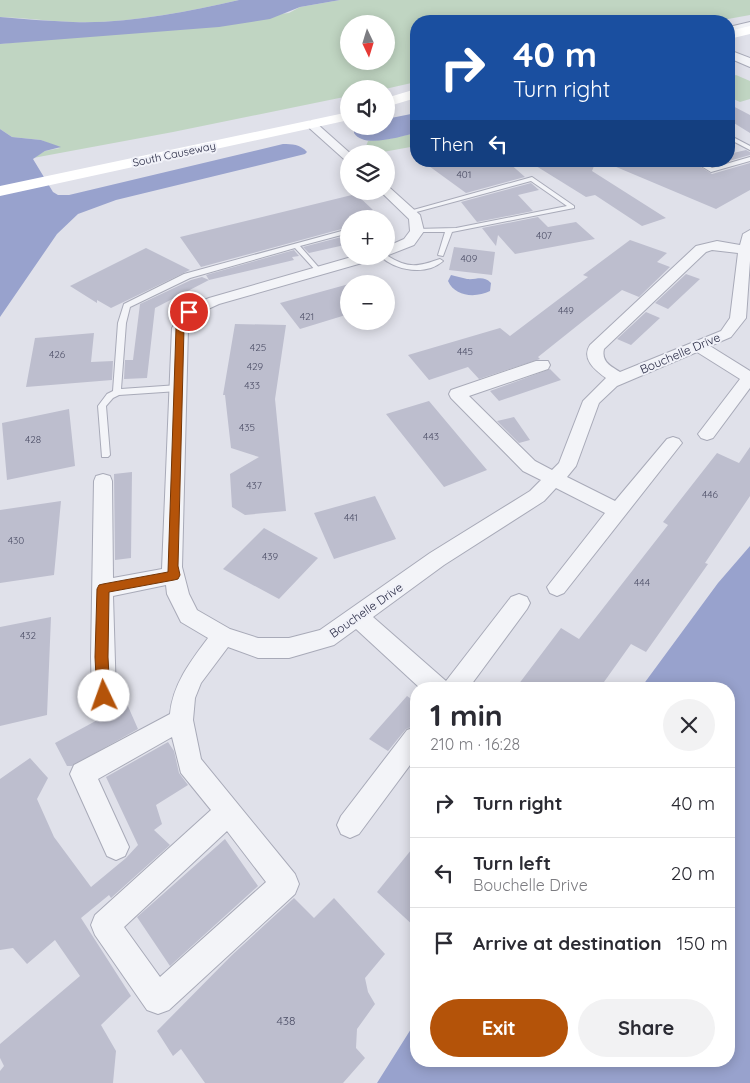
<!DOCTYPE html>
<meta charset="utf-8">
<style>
body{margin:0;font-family:Quicksand,sans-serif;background:#f2f2f3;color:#2b2b33;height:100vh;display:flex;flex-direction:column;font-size:19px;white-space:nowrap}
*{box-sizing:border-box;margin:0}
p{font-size:16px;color:#7c7c81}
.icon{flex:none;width:28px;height:28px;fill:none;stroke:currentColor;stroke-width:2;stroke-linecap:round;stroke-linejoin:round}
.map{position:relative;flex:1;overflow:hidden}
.details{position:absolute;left:410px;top:682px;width:325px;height:385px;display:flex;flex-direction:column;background:#fff;border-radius:20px;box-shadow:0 2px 12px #0003}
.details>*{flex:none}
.banner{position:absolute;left:410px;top:15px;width:325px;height:152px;border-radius:20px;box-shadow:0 2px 12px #0003;background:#1a4fa0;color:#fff;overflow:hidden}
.needle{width:32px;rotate:176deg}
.fabs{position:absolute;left:340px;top:15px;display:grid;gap:10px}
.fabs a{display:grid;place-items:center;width:55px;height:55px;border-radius:50%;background:#fff;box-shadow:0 2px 12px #0003;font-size:25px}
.pin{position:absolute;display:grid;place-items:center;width:42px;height:42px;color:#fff;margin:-21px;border:2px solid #fff;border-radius:50%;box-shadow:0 1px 5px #0007}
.me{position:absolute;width:55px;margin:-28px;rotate:357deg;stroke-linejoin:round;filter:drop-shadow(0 0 4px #0008)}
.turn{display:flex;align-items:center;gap:18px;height:105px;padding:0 20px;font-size:22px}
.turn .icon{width:65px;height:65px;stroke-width:2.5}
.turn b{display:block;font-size:35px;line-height:42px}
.then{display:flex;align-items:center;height:48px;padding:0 20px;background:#0003;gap:10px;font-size:19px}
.round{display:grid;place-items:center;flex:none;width:52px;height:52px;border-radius:26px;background:#f2f2f3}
.overview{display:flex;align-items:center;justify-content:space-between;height:85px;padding:0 20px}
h1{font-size:30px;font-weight:700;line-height:38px}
.cta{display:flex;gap:10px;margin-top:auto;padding:10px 20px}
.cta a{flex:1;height:58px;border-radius:30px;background:#b45309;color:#fff;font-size:20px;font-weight:700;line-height:58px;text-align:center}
.cta a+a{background:#f2f2f3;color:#2b2b33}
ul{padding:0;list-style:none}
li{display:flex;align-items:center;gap:15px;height:70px;padding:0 20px;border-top:1px solid #e1e1e2}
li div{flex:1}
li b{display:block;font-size:19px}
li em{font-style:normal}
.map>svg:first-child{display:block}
.green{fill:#c0d5c2;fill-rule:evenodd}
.water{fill:#98a2cd}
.building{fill:#bdbece}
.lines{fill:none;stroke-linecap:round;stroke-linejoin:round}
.service-casing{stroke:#a8aab8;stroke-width:2}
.minor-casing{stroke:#a8aab8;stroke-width:2}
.tertiary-casing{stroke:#a8aab8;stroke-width:2}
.service{fill:#f3f4f8;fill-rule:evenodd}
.minor{fill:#f3f4f8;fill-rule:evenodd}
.tertiary{fill:#f3f4f8;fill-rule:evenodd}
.secondary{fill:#fff;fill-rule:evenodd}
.route{fill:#b45309;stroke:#753606}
.labels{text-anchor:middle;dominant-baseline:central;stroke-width:4;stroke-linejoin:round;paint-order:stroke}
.number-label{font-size:10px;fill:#4c4e66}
.far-street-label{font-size:11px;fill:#272943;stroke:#f0f1f8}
.street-label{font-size:12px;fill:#272943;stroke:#f0f1f8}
.near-number-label{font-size:12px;fill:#4c4e66}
</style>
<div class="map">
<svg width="750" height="1083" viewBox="0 0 750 1083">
<rect width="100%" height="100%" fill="#e0e1ea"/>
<path class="green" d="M0 0H239C185 12 128 24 73 22 48 21 24 18 0 17Z
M340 0H750V15L717 21H416V82L385 89H349V96L173 132 33 158 45 151 60 148 41 140 12 137 0 129V44L289 13 300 7ZM349 24H386V61H349Z
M736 75 750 81V99L740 102 729 97V77Z
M416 133V146L383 152 365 149 368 141 388 139Z"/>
<path class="water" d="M239 0H340L300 7 270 19 219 27 0 44V17C24 19 48 21 73 22 128 24 185 12 239 0Z
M416 113V133C401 136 364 149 354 133V129L359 126H386V119Z
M0 129 12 137 41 140 61 147 45 151 33 159 53 192 58 195H69L283 144C292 144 300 144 307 152L305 154 116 200 78 214 57 234 0 317Z
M451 275C456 276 462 278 467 279 477 280 483 275 491 283L490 291C476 298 455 297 448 281Z
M750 546V1083H377L416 1021V1061H729V689H640L718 583Z"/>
<path class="building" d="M729 104 750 115V133L729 120Z
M746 150 750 152V155L729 161V154Z
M422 161H507L525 177 466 193Z
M528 161H596L592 171 666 218 642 226 595 195 586 197Z
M602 161H691L712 174 750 163V190L716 209Z
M531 183 539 190 518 195 533 211 477 222 461 202Z
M356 194 373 210 349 216V227L201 267 180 237Z
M538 217 548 227 576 222 595 239 515 254 498 235 496 246 482 228Z
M349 235V244L309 253 303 247Z
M630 240 667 253 657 262 670 267 639 297 622 290 538 357 540 359 479 379 468 367 429 380 408 355 500 328 510 336 588 277 583 275Z
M454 247 495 252 492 275 449 270Z
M146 248 190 270 111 308 97 300V303L70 286Z
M294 250 299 256 292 257 294 260 209 280 206 275Z
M686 274 700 279 668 309 655 303Z
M202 277 209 280 155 308 147 378 124 379 125 360H133L140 304 191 280Z
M349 284V314L300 329 280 303Z
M646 312 660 318 631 345 617 339Z
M235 324 286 325 275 399 286 511 245 515 232 507 230 474 259 457 231 448 225 395H223Z
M94 333 91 362 113 361 112 380 26 387 35 338Z
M550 369 561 380 499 401 490 391Z
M429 401 487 470 444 487 386 414Z
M69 409 75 466 7 480 2 423Z
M514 417 530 440 519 443 497 421Z
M750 447V496L705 563 708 564 646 652 631 644 599 689H515L561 628 579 639 668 525 663 522 717 453 739 463Z
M132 472 131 558 115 560 114 474Z
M375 496 396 539 334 559 314 513Z
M61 501 54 575 0 583V510Z
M264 528 318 558 279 599 223 569Z
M51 617 47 715 0 726V627Z
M407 696 416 702V725L406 729 388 751 369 739Z
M127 704 138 729 72 766H67L55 743Z
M168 742 174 751 179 773 188 785 156 805 162 824 154 830 170 845 111 898 109 895 81 918 131 996 101 1025 116 1051 113 1083H0V1071L4 1066 0 1058V1044L80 976 55 940 27 964 13 948 0 950V779L30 758 48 778 37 799 54 837 91 887 126 858 138 845 106 777Z
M225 839 258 886 170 966 137 917Z
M416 844V928L377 892Z
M294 898 314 918 334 898 385 954 365 978 368 992 375 1004 357 1029 356 1048 365 1058 343 1083H205L181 1049 173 1056 157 1031 232 955Z"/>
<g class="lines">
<defs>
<path id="service" d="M729 135 750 146V150L729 139Z
M750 157V161L711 172 693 161H701L712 168Z
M532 177 574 206V208L452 232 443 256 438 255 445 232H417L415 231V229L456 228 567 206 531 181 409 214 406 212Z
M349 229V233L300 246 321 270V272H317L295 248 190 278 130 307 126 323 121 389 178 385 182 388 178 391 119 395 113 398 106 406 110 455 108 457H102L98 406 107 394 113 391 118 323 124 304 184 274Z
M386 255C409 269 417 267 440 259L443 261C426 276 396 271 380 256Z"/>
<path id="minor" d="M311 121 315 122 351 154H349V161L345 160 307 126 306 124Z
M386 187 390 188 420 215 424 231 414 245 386 256V247L404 239 410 231 409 219 380 191H386Z
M750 230V261L746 318 731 337 710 346 750 371V388L713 438 707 440 701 438 698 434 740 379 697 352 617 386 599 403 576 466 567 477 615 501 667 439 673 437 679 439 682 443 564 593 557 596 550 593 547 587 605 513 556 488 544 501 444 565 373 617 446 681 511 597 519 594 527 597 530 603 527 609 468 689H421L356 629 334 645 289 658H258L228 647 201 683 195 698 193 720 201 759 295 874 299 884 295 894 169 1010 158 1014 147 1010 95 935 91 925 95 915 211 810 181 773 172 737 98 779 129 847 125 856 116 860 107 856 70 774 74 765 170 714C173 684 190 662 208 638L181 622 167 594 166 585 113 596 116 696 112 704 104 707 96 704 92 696 91 657 94 481 96 476 103 474 110 476 112 481 113 578 162 569 172 328 184 309 209 298 355 256H378L376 259 219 304 195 315 188 328 182 567 189 594 197 610 230 629 258 638H289L320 630 430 553 530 491 541 480 523 471 451 398 449 394 451 390 536 361H548L550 365 548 369 469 396 535 461 552 470 559 463 583 401 606 378C595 370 581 359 590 345L696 246 717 241 740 245 743 234ZM712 250 738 253 730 318 721 331 620 372C611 366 601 362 604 349L706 252ZM227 831 266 882 160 977 124 927Z
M416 727V757L359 834 350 838 341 834 337 825 341 816 407 730Z"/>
<path id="tertiary" d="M750 22V28L729 33V27Z
M729 50 750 58V67L729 58Z"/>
</defs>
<use href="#service" class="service-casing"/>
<use href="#minor" class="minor-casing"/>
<use href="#tertiary" class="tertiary-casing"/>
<use href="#service" class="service"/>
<use href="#minor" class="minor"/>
<use href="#tertiary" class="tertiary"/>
<path class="secondary" d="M750 26V34L729 39V31Z
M416 89V98L386 107V98Z
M349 112V120L0 196V186Z"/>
</g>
<path class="route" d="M186 310 194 312 184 328 178 566 180 575 178 579 174 580 109 592 108 657 110 696 108 701 104 703 99 701 97 696 95 657 97 589 99 585 103 584 168 572 176 328Z"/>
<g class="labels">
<g class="number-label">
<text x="464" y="174">401</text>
<text x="544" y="235">407</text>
<text x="469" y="258">409</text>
<text x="566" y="310">449</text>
<text x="307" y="316">421</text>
<text x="258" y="347">425</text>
<text x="465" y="351">445</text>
<text x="57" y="354">426</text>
<text x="255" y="366">429</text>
<text x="252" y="385">433</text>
<text x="247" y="427">435</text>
<text x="431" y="436">443</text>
<text x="33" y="439">428</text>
<text x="254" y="485">437</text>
<text x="710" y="494">446</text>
<text x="351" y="517">441</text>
<text x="16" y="540">430</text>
<text x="270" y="556">439</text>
<text x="642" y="582">444</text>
<text x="28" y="635">432</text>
</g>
<g class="far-street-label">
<text transform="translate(174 154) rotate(-12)">South Causeway</text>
</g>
<g class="street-label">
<text transform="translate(680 353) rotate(-23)">Bouchelle Drive</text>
<text transform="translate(366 610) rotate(-35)">Bouchelle Drive</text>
</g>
<g class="near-number-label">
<text x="286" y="1020">438</text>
</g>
</g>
</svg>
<div class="fabs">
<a><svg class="needle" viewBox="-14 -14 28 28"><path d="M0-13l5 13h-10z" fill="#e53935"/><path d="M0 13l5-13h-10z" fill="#7c7c81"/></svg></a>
<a><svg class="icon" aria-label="sound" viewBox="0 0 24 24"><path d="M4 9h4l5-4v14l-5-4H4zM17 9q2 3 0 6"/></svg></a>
<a><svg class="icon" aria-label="layers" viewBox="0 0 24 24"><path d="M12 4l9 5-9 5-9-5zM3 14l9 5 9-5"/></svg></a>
<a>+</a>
<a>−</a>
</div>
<div class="pin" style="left:189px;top:312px;background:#d93025"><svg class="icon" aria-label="arrive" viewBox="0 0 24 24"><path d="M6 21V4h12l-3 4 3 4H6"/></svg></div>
<svg class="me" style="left:104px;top:696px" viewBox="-20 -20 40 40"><circle r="19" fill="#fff"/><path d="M0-13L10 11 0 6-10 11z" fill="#b45309"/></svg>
<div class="banner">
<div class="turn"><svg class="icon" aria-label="right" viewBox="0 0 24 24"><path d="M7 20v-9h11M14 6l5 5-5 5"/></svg><div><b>40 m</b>Turn right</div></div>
<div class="then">Then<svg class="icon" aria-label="left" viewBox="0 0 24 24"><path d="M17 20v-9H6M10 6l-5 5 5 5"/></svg></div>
</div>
<section class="details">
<div class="overview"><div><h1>1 min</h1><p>210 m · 16:28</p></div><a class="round"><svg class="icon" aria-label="close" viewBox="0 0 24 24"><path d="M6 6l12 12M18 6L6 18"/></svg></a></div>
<ul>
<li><svg class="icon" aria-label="right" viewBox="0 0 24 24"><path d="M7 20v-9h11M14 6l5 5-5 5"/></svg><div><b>Turn right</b></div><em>40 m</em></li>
<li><svg class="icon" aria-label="left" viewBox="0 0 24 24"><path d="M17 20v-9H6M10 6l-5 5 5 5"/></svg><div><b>Turn left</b><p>Bouchelle Drive</p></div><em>20 m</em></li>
<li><svg class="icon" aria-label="arrive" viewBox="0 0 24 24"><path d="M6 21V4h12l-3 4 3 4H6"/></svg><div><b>Arrive at destination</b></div><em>150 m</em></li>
</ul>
<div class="cta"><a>Exit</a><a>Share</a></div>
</section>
</div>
